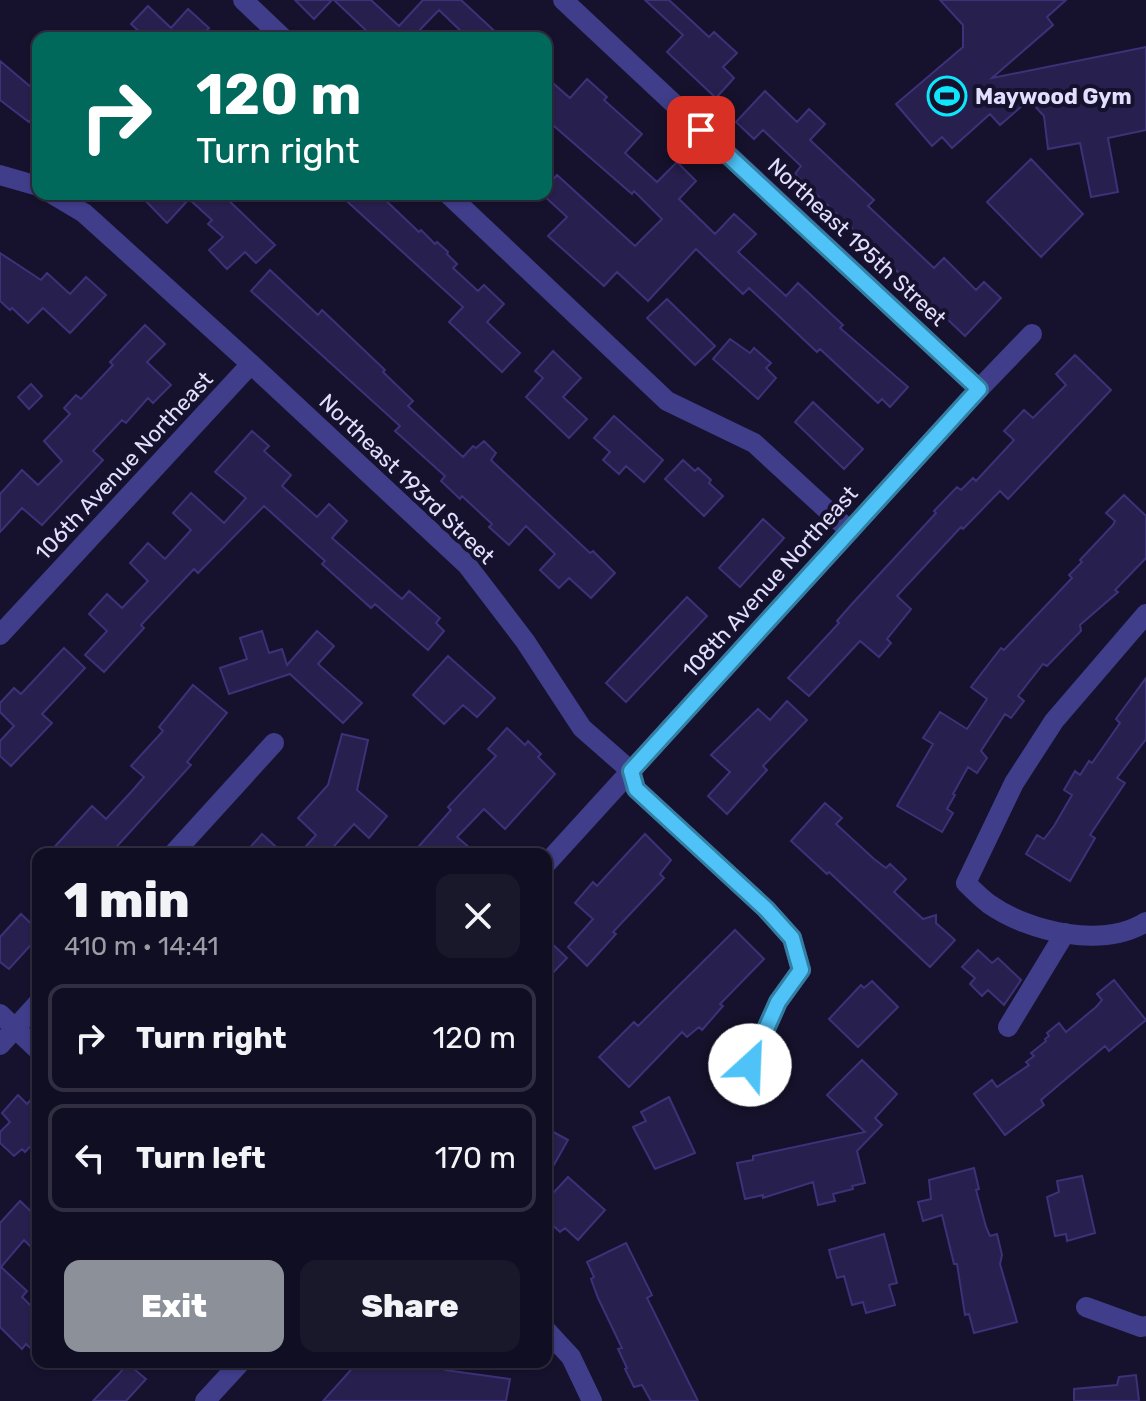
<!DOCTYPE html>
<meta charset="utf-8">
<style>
body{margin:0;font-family:Rubik,sans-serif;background:#19172a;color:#f1f3f6;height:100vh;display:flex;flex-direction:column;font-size:30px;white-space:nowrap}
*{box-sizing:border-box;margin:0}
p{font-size:26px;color:#9c9ca5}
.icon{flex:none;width:44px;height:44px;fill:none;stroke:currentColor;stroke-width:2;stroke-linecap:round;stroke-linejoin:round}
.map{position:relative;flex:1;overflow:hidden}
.side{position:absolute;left:32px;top:848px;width:520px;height:520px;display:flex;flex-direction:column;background:#100e22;border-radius:16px;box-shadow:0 2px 6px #0004,0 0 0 2px #302e40}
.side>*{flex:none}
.hud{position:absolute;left:32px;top:32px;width:520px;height:168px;border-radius:16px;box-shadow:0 2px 6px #0004,0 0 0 2px #302e40;background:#00695c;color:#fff;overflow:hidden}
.pin{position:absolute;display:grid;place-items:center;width:68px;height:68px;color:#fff;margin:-34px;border-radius:16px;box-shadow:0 4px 12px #0006}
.me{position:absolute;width:88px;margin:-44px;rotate:25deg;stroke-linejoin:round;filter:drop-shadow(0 0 6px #0008)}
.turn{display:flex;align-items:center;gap:28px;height:168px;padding:0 32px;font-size:36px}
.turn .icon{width:104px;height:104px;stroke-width:2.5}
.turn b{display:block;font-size:56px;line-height:68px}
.round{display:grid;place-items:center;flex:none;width:84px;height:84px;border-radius:16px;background:#19172a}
.summary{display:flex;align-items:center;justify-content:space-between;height:136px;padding:0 32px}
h1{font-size:48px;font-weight:800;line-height:60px}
.action{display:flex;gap:16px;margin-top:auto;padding:16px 32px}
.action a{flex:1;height:92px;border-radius:16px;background:#8c9099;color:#fff;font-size:32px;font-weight:800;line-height:92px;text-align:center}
.action a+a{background:#19172a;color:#f1f3f6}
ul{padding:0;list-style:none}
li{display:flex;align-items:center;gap:24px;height:108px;margin:0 16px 12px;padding:0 16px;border:4px solid #302e40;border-radius:16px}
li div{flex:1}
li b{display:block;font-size:30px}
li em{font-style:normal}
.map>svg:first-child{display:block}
.building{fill:#271f4d;stroke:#3e3179;stroke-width:2}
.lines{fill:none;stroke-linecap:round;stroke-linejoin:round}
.minor{stroke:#403e8b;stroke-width:20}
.route-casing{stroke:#337fa1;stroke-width:20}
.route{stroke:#4fc3f7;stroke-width:14}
.labels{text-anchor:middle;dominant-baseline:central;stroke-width:8;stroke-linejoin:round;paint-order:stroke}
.poi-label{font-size:22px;font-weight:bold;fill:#e2dffe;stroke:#16122d;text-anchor:start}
.street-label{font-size:22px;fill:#e2dffe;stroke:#16122d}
</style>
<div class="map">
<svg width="1146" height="1401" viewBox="0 0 1146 1401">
<rect width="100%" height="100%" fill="#16122d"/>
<path class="building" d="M295 0H332L314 19Z
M334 0H371L399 26 423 0H461L502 38H468L439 10 412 38H374Z
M645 0H669L709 37 714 32 737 53 723 67 734 78 716 98 667 52 683 35Z
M940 0H1066L1047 17 1053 25 992 78 1146 47V130L1108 138 1118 192 1091 197 1080 143 1048 149 1044 116 1029 100 1000 125 990 114 952 148 942 137 932 146 896 104 963 47V25Z
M148 6 171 28 188 9 209 28 200 38H146L131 24Z
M0 61 38 93V111L29 122 0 100Z
M546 77 570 98 587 79 607 97 604 100 642 134 625 153 657 182 677 162 696 181 679 199 715 234 734 214 756 234 738 252 786 296 798 283 843 325 840 328 908 387 890 407 882 399 878 403 820 349 817 352 749 288 743 294 696 249 648 301 617 272 604 286 548 236 567 217 542 194H546V187L557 175 635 246 662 219 634 191 632 194 546 119Z
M765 91 797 122 809 109 825 124 810 140 874 200 868 206 934 268 944 258 976 290 984 282 1001 298 965 336 795 174 801 166 763 130 754 139 736 122Z
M1031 159 1083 214 1041 257 987 202Z
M139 194H222L275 245 256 263 245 252 227 269 209 250 223 237 208 224 212 220 189 199 167 223Z
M339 194H379L419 232 421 230 435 244 437 242 448 252 447 254 457 264 453 268 478 291 484 285 504 304 487 322 520 353 502 372 449 322 463 307Z
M0 253 41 280 47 273 70 294 86 277 106 295 70 333 43 308 28 323 12 308 10 310 0 301Z
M270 270 318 315 322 310 385 370 383 372 413 401 408 406 463 457 473 446 476 448 484 441 496 453 491 460 590 553 593 551 615 573 591 598 569 578 559 588 540 570 555 554 526 526 509 545 489 527 492 524 462 496 460 499 441 481 445 476 395 431 400 426 251 291Z
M667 299 715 346 695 365 647 318Z
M145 325 165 344 147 362 171 385 153 403 148 398 126 423 122 420 93 451 103 460 42 525 22 508 0 532V494L22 470 38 485 62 461 44 441 70 414 64 408 76 395 81 399 113 365 110 362Z
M730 339 750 353 754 348 771 363 766 368 776 378 758 399 713 359Z
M553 351 581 378 563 397 587 419 569 438 526 397 543 378 535 371Z
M1075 355 1111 390 1008 499 1000 491 963 529 961 527 897 596 911 609 887 639 891 643 879 657 860 641 809 696 788 678 839 623 837 621 851 605 936 513 934 511 957 487 961 490 973 478 976 481 1014 440 1004 431 1024 410 1033 418 1066 385 1056 374Z
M31 384 42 396 29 409 18 397Z
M813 402 863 449 844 469 795 422Z
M614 416 663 460 644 482 626 466 619 474 603 460 610 452 594 438Z
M252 431 269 446 264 451 291 475 282 486 317 517 329 504 347 521 332 538 402 599 409 591 440 618 436 623 444 631 428 650 375 604 371 608 322 564 325 561 264 506 198 573 194 569 141 625 144 628 104 672 85 655 107 631 89 614 107 594 122 608 148 581 130 563 148 543 165 559 191 530 173 513 191 493 224 523 246 498 215 472Z
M683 460 695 471 698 468 711 480 709 483 723 496 704 516 665 479Z
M1124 495 1146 516V558L1115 590 1118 592 1080 625 1081 631 1047 666 1043 664 1018 696 1024 701 1011 718 1005 714 981 751 987 758 977 773 968 767 953 794 955 795 947 809 953 813 942 832 897 806 933 744 923 738 940 712 967 729 987 699 971 687 1001 648 1004 650 1072 578 1069 575 1082 562 1080 560 1113 525 1115 521 1106 513Z
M763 519 784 538 740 587 719 568Z
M687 597 707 616 626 702 606 683Z
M262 631 269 653 282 649 287 665 317 631 334 646 318 664 362 703 343 723 290 674 229 694 220 668 247 659 240 638Z
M64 648 85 668 42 714 52 723 11 766 0 756V741L14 726 0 712V703L14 688 21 694Z
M448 656 495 698 477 717 463 705 444 724 413 695Z
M1146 678V739L1117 778 1125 783 1090 835 1095 838 1070 881 1026 854 1037 835 1044 839 1054 826 1072 795 1064 790 1075 771 1080 775 1089 761 1092 763 1120 723 1116 719 1118 716Z
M193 685 227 713 187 762 191 765 110 854H48L92 806 106 819 132 791 144 777 131 766 163 731 159 727Z
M787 701 807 720 763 766 767 770 727 814 708 796 730 772 711 755 758 709 770 720Z
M507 728 525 745 528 741 541 754 538 757 555 774 505 829 484 809 457 837 477 854H412L451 810 448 807 496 756 488 749Z
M342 734 368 740 357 790 387 816 369 838 354 824 327 854H299L316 835 298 818 328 785Z
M825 803 842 818 836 824 874 859 886 868 890 864 906 879 894 892 923 919 936 915V923L955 940 930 967 829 872 827 874 791 841Z
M262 834 284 854H244Z
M645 834 671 860 660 874 664 878 613 932 616 934 587 966 568 947 593 919 575 903 593 882 597 886Z
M21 914 38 930V937L9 969 0 962V937Z
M735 930 764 959 720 1004 723 1006 702 1030 699 1027 687 1037 682 1032 629 1087 599 1057 634 1022 638 1026Z
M546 938 567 958 546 980Z
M978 950 992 963 998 958 1021 980 1004 1005 988 990 982 996 970 984 975 978 962 967Z
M1114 980 1146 1020 1109 1051 1105 1046 1041 1100 1044 1105 1005 1135 974 1094 992 1080 997 1087 1029 1065 1026 1062 1034 1056 1031 1053 1046 1041 1045 1039 1049 1036 1047 1033 1059 1023 1066 1032 1096 1007 1102 1000 1097 994Z
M872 981 898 1007 858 1047 829 1019 861 985 864 988Z
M862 1060 897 1094 875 1118 882 1125 857 1151 865 1183 852 1186 853 1189 833 1194 835 1201 818 1205 813 1182 763 1198V1195L745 1199 737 1163 753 1160V1156L865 1132 827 1095Z
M38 1092V1138L25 1152 22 1149 14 1156 0 1143V1132L10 1122 2 1113 18 1095 27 1104Z
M669 1097 695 1153 655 1169 633 1127 646 1121 641 1112Z
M546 1128 568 1140 546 1179Z
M974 1168 979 1189 976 1190 986 1227 990 1236 997 1234 1002 1255 1000 1264 1017 1322 974 1333 969 1314 965 1315 957 1264H954L942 1215 923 1221 918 1202 931 1199 929 1180Z
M1082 1176 1095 1233 1067 1241 1066 1234 1055 1236 1047 1197 1059 1192 1057 1181Z
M568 1177 605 1210 578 1240 565 1228 560 1232 546 1219V1201Z
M20 1201 38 1218V1254L24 1240 1 1267 27 1291 22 1297 38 1313V1355L26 1344 22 1349 0 1327V1223Z
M884 1234 897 1283 889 1285 895 1305 866 1313 863 1302 852 1305 844 1276 837 1278 829 1250Z
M626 1243 652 1295 647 1298 698 1401H651L642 1385 634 1387 625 1369 627 1368 618 1349 622 1348 598 1298 591 1279 594 1277 587 1262Z
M358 1362H437L445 1370 510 1379 506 1401H323Z
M128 1364 146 1379 126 1401H93Z
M1136 1375 1139 1401H1074V1389L1117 1385 1119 1377Z"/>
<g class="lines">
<path class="minor" d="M243 0 283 38
M563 0 979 389
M0 175 38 186
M52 194 84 213 251 364 467 565 525 641 582 728 631 771 636 789 766 909 792 938 801 970 778 1002 750 1065
M448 194 667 401 754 443 850 531
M1146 614 1054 721 1014 783 966 883C973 890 981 898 989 904 1029 932 1102 949 1146 922
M0 635 251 364
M173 854 274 743
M546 864 979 389 1032 334
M0 1014 38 1050
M1008 1027 1065 933
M0 1045 38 1003
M1086 1307 1141 1327 1146 1326
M546 1330 571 1357 592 1401
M205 1401 241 1362"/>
</g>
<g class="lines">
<defs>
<path id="route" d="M701 130 979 389 631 771 636 789 766 909 792 938 801 970 778 1002 750 1065"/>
</defs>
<use href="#route" class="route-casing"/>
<use href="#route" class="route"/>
</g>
<defs>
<symbol id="stadium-ring" viewBox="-11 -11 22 22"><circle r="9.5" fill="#16122d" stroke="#0ee7fb" stroke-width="1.5"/><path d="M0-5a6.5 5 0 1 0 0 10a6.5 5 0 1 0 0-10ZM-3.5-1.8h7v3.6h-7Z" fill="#0ee7fb"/></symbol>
</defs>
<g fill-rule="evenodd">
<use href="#stadium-ring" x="925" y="74" width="44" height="44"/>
</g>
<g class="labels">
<g class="poi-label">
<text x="975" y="96">Maywood Gym</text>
</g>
<g class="street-label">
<text transform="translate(857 242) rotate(43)">Northeast 195th Street</text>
<text transform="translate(124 466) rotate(-47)">106th Avenue Northeast</text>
<text transform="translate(407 479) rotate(44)">Northeast 193rd Street</text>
<text transform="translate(770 582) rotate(-48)">108th Avenue Northeast</text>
</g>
</g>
</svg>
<div class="pin" style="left:701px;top:130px;background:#d93025"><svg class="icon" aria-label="arrive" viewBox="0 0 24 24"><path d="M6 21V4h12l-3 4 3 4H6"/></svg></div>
<svg class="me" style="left:750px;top:1065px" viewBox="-20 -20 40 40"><circle r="19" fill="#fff"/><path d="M0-13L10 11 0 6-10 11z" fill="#4fc3f7"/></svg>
<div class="hud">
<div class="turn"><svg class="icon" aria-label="right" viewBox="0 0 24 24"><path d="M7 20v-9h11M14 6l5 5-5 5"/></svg><div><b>120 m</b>Turn right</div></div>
</div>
<section class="side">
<div class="summary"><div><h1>1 min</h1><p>410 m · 14:41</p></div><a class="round"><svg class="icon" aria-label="close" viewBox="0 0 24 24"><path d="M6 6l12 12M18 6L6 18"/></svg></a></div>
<ul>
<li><svg class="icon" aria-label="right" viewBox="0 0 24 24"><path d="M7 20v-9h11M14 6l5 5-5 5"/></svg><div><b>Turn right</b></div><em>120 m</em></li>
<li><svg class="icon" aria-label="left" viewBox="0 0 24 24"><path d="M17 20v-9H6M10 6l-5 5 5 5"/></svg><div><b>Turn left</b></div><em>170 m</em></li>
</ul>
<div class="action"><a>Exit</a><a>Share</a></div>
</section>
</div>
